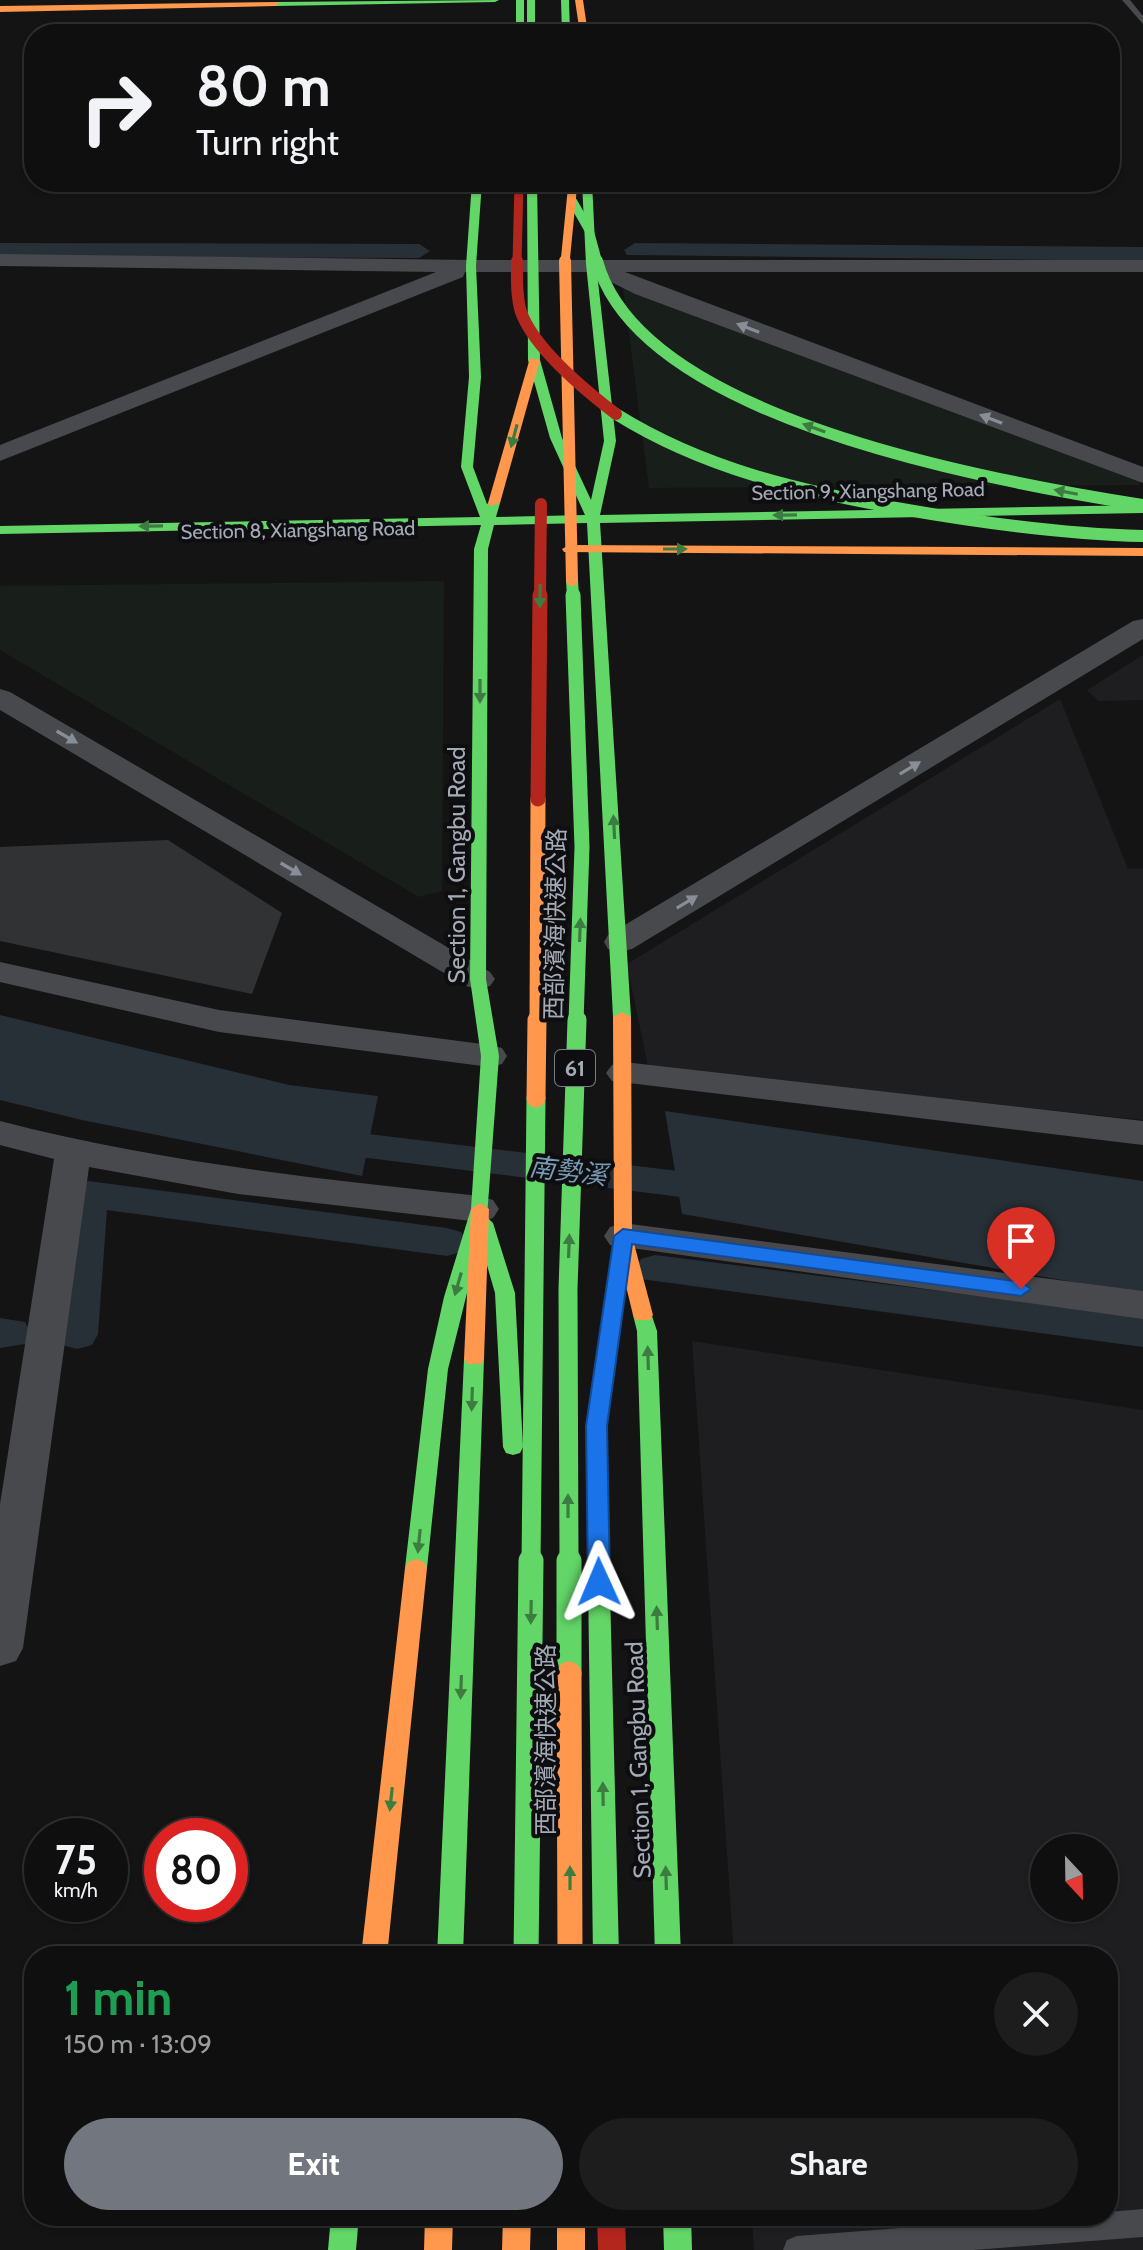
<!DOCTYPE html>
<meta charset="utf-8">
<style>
body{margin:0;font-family:Cabin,"Noto Sans TC",sans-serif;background:#1d1d1d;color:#f1f3f6;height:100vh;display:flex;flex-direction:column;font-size:30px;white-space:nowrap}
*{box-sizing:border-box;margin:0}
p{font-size:26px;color:#9b9c9e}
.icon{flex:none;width:44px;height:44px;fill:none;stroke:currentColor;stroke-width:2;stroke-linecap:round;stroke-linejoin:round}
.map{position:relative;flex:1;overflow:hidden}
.panel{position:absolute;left:24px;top:1946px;width:1094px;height:280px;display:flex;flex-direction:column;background:#0f0f0f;border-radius:32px;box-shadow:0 2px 6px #0004,0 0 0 2px #2f2f2f}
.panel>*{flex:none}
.hud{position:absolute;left:24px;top:24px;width:1096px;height:168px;border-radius:32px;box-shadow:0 2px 6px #0004,0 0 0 2px #2f2f2f;background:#0f0f0f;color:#f1f3f6;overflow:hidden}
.needle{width:52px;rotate:158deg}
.fabs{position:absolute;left:1030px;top:1834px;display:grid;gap:16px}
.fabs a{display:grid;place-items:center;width:88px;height:88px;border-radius:50%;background:#0f0f0f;box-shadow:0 2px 6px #0004,0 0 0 2px #2f2f2f;font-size:40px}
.speed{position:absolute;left:24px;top:1818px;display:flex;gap:16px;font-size:40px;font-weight:700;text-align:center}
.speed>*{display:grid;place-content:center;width:104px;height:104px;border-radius:50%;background:#0f0f0f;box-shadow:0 2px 6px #0004,0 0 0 2px #2f2f2f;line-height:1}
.speed small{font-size:20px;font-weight:400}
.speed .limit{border:12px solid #d22;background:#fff;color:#111}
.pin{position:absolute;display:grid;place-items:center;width:68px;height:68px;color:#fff;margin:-82px -34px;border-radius:50% 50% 50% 0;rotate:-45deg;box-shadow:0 0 8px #0007}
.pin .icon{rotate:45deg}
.me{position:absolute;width:88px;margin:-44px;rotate:359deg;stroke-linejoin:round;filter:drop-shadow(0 0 6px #0008)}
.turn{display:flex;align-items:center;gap:28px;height:168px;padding:0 40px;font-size:36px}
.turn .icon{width:104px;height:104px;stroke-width:2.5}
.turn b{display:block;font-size:56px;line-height:68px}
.round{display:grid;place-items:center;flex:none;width:84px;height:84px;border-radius:42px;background:#1d1d1d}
.head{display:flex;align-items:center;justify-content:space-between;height:136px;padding:0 40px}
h1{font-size:48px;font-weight:700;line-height:60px;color:#1e9e55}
.primary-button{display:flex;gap:16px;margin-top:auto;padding:16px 40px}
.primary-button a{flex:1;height:92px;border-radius:48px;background:#72767e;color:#fff;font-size:32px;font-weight:700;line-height:92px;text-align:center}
.primary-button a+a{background:#1d1d1d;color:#f1f3f6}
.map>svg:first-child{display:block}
.built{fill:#1e1e21;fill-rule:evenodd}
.green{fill:#181e19}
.water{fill:#273037}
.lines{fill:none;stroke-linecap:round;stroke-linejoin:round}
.canal{fill:#273037;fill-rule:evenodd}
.building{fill:#313234}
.lane{fill:#48494d;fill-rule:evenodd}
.street{fill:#48494d;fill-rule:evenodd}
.fast{fill:#63d668;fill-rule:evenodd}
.slow{fill:#ff974d;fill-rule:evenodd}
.jam{fill:#b3261e;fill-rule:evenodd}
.fast-bridge-far4{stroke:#63d668;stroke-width:9}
.fast-bridge-far3{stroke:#63d668;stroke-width:12}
.fast-bridge-far2{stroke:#63d668;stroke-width:15}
.fast-bridge-far1{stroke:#63d668;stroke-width:19}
.fast-bridge{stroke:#63d668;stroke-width:25}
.slow-bridge-far4{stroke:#ff974d;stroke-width:9}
.slow-bridge-far3{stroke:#ff974d;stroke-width:12}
.slow-bridge-far2{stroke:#ff974d;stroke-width:15}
.slow-bridge-far1{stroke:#ff974d;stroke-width:19}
.slow-bridge{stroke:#ff974d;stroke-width:25}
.jam-bridge-far2{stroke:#b3261e;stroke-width:9}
.jam-bridge-far1{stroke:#b3261e;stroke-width:12}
.jam-bridge{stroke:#b3261e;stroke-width:15}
.oneway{fill:#888e97}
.oneway2{fill:#3d7c40}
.route{fill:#1a73e8;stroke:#114b97;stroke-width:2}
.labels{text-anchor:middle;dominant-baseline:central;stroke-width:8;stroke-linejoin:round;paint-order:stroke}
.far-street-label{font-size:20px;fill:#a4abb7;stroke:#0e0e10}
.shield{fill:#0e0e10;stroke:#777c85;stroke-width:2}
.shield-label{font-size:22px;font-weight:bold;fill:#a4abb7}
.street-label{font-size:24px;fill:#a4abb7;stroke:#0e0e10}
.water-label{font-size:26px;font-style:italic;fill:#789bb5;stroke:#0e0e10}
</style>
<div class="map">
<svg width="1143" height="2250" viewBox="0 0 1143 2250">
<rect width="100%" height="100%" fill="#141414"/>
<path class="built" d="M1143 655V700L1098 701 1087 690Z
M1060 699 1128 869H1143V1120L648 1067 627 964Z
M692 1341 1143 1410V2250H754L752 2216H1108V1956H734ZM1044 1848H1104V1908H1044Z"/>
<path class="green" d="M623 288 1140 479V485L649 488Z
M444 581 442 891 419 897 0 650V586Z"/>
<path class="water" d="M0 1015 289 1085 378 1096 362 1176 82 1120 0 1100Z
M665 1111 1143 1181V1294L682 1214Z"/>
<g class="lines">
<path class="canal" d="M0 243 419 244 430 251 419 258 0 257Z
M635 243 1143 247V261L627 255 624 250Z
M318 1128 729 1177 743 1181 749 1190 743 1199 729 1203 304 1150 299 1141 304 1132Z
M88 1181 447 1228 461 1232 467 1242 461 1252 447 1256 107 1210 98 1334 92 1345 77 1349 62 1345 56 1334 68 1194 74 1185Z
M655 1255 1143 1317V1347L641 1279 635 1269 641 1259Z
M0 1318 25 1322 31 1333 25 1344 0 1348Z"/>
</g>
<path class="building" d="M168 840 282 913 252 994 0 941V847Z"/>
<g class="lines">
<path class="lane" d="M1122 0H1130L1143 16V24Z
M1143 2209V2237L974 2250H783L787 2240 797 2236 1056 2216H1108V2212Z"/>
<path class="street" d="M0 254 471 260H1143V272H625L1143 467V483L635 294 591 272H465L463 277 0 461V445L436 272 0 266Z
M1143 619V639L632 949 620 952 608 949 604 942 608 935 1133 621Z
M0 689 10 692 490 972 495 979 490 986 478 989 466 986 0 710Z
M0 962 219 1010 490 1045 502 1048 507 1056 502 1064 490 1067 219 1032 0 982Z
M624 1062 1143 1121V1145L612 1081 606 1073 612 1065Z
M0 1121C158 1162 318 1179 480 1196L493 1200 499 1209 493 1218 480 1222 238 1194 89 1167 23 1648 16 1661 0 1666V1504L54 1159 0 1145Z
M623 1223 1143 1291V1319L610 1245 604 1236 610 1227Z"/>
<path class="fast" d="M499 0 495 2 276 6 272 4 276 2Z
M516 0H524V34H516Z
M527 0H535V34H527Z
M561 0H569L570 34H562Z
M472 182H482L476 266 481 377 473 467 487 504 494 499 500 503 496 517 585 515 550 438 528 360 527 182H537L540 360 562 438 591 500 604 441 586 264 582 182H592L596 264 616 441 600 515 1143 505V513L600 523 631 1017 622 1022 613 1017 587 523 494 525 488 549 486 979 499 1056 487 1217 493 1223 515 1293 523 1447 520 1453 513 1455 506 1453 503 1447 495 1293 480 1241 448 1369 427 1568 424 1574 416 1577 408 1574 405 1568 428 1369 444 1297 471 1209 481 1056 470 979 474 549 481 525 0 534V526L480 517 461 467 469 377 466 266Z
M623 1229 632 1236 606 1426 619 1956H593L586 1426 614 1236Z
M643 1308 650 1310 657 1331 681 1956H655L637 1331 633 1315 636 1310Z
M474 1352 481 1354 484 1359 463 1956H437L464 1359 467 1354Z
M331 2216H359L356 2250H328Z
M663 2216H691L692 2250H664Z"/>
<path class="slow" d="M575 0H583L588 34H580Z
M279 2 276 6 0 12V6Z
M530 358 540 360 500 503 490 506 488 503Z
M569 545 1143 548V556L564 552 562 549Z
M622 1012 631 1017 632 1236 653 1315 650 1320H636L633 1315 614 1236 613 1017Z
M480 1203 489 1209 484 1359 481 1364H467L464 1359 471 1209Z
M416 1559 424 1562 427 1568 387 1956H361L405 1568 408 1562Z
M425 2216H453L452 2250H424Z
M503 2216H531L530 2250H502Z
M557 2216H585V2250H557Z"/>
<path class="jam" d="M597 2216H625L626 2250H598Z"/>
<path class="fast-bridge-far4" d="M573 202 589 230 598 263"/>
<path class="fast-bridge-far3" d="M597 261C641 421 1002 483 1143 505
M616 414C704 469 801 491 902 509 982 523 1062 534 1143 536
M572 580 573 597"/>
<path class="fast-bridge-far2" d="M573 595 582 847 576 1022"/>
<path class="fast-bridge-far1" d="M531 1563 536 1098
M569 1563 568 1289 577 1020"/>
<path class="fast-bridge" d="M569 1561V1674
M526 1956 531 1561"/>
<path class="slow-bridge-far4" d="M565 263 573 182"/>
<path class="slow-bridge-far3" d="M565 261 572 580"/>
<path class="slow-bridge-far2" d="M537 1022 538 799"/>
<path class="slow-bridge-far1" d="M536 1098 537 1020"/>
<path class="slow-bridge" d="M569 1674 570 1956"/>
<path class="jam-bridge-far2" d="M517 263 519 182"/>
<path class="jam-bridge-far1" d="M517 261C517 277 516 296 521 312 534 348 586 391 616 414
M540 597 541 504"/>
<path class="jam-bridge" d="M538 799 540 595"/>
</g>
<defs><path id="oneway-solid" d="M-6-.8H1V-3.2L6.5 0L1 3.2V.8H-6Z" transform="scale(2)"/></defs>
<g class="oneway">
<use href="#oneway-solid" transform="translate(748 328) rotate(-159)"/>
<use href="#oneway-solid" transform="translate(991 419) rotate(-159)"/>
<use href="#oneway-solid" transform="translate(67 737) rotate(30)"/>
<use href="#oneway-solid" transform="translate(910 768) rotate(-31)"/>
<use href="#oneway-solid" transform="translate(291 869) rotate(30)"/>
<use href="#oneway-solid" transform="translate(687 902) rotate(-31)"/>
</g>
<g class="oneway2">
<use href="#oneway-solid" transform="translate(814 428) rotate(-160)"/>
<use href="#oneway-solid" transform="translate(514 436) rotate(105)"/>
<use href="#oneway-solid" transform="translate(1066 492) rotate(-169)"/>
<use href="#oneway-solid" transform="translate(785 515) rotate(179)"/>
<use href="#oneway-solid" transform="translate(151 526) rotate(179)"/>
<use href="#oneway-solid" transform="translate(675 549)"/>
<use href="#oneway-solid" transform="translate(540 596) rotate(91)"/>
<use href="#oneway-solid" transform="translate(480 691) rotate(90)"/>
<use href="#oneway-solid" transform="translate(614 827) rotate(-93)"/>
<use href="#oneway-solid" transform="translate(580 930) rotate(-88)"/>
<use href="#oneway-solid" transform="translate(569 1246) rotate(-88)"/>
<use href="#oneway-solid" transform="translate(458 1284) rotate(106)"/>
<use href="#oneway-solid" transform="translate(648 1358) rotate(-92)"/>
<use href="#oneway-solid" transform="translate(472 1399) rotate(92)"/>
<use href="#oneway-solid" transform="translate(568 1506) rotate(-90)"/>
<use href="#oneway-solid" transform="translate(419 1541) rotate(96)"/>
<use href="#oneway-solid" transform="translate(531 1612) rotate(91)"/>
<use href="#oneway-solid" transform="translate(657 1618) rotate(-92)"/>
<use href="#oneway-solid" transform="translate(461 1687) rotate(92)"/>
<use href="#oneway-solid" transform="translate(603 1794) rotate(-91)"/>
<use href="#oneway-solid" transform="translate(391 1799) rotate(96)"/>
<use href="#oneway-solid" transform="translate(570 1878) rotate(-90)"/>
<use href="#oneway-solid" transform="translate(666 1878) rotate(-92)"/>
</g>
<path class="route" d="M623 1229 1021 1282 1031 1289 1021 1296 632 1244 607 1426 610 1582 607 1588 599 1591 592 1588 588 1582 586 1426 614 1236Z"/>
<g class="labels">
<g class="far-street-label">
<text transform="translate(868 491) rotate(-1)">Section 9, Xiangshang Road</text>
<text transform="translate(298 530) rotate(-1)">Section 8, Xiangshang Road</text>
</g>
<rect class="shield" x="555" y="1050" width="40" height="36" rx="6"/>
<g class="shield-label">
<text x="575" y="1068">61</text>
</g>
<g class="street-label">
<text transform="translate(456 865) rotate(-90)">Section 1, Gangbu Road</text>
<text transform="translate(555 924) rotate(-89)">西部濱海快速公路</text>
<text transform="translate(545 1740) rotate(-90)">西部濱海快速公路</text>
<text transform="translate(638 1760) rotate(-92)">Section 1, Gangbu Road</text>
</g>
<g class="water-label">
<text transform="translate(568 1171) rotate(7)">南勢溪</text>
</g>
</g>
</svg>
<div class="fabs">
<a><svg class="needle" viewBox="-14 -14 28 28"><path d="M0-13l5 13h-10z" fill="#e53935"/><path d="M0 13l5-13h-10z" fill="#9b9c9e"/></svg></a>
</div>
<div class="speed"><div>75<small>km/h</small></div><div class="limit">80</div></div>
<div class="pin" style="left:1021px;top:1289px;background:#d93025"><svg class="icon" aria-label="arrive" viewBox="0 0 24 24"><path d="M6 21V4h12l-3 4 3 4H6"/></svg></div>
<svg class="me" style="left:599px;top:1582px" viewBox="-20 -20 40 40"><path d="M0-17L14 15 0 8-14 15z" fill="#1a73e8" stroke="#fff" stroke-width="4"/></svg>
<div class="hud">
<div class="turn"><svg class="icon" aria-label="right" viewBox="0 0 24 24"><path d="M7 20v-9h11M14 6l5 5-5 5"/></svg><div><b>80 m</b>Turn right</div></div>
</div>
<section class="panel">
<div class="head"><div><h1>1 min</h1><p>150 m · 13:09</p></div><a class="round"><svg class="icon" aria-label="close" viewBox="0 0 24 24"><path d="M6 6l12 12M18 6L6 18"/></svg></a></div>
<div class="primary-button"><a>Exit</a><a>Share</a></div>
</section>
</div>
